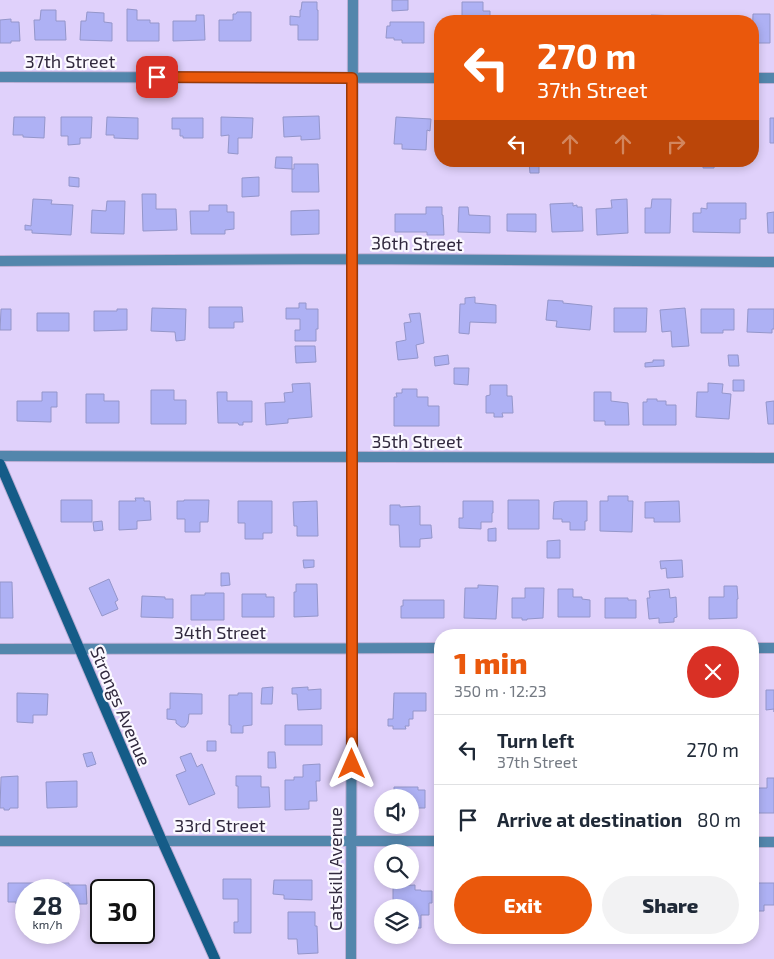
<!DOCTYPE html>
<meta charset="utf-8">
<style>
body{margin:0;font-family:"Exo 2",sans-serif;background:#f2f2f3;color:#1f2937;height:100vh;display:flex;flex-direction:column;font-size:19px;white-space:nowrap}
*{box-sizing:border-box;margin:0}
p{font-size:16px;color:#747a83}
.icon{flex:none;width:28px;height:28px;fill:none;stroke:currentColor;stroke-width:2;stroke-linecap:round;stroke-linejoin:round}
.map{position:relative;flex:1;overflow:hidden}
.details{position:absolute;left:434px;top:629px;width:325px;height:315px;display:flex;flex-direction:column;background:#fff;border-radius:20px;box-shadow:0 2px 8px #0003}
.details>*{flex:none}
.guide{position:absolute;left:434px;top:15px;width:325px;height:152px;border-radius:20px;box-shadow:0 2px 8px #0003;background:#ea580c;color:#fff;overflow:hidden}
.controls{position:absolute;left:374px;top:789px;display:grid;gap:10px}
.controls a{display:grid;place-items:center;width:45px;height:45px;border-radius:50%;background:#fff;box-shadow:0 2px 8px #0003;font-size:25px}
.speed{position:absolute;left:15px;top:879px;display:flex;gap:10px;font-size:25px;font-weight:700;text-align:center}
.speed>*{display:grid;place-content:center;width:65px;height:65px;border-radius:50%;background:#fff;box-shadow:0 2px 8px #0003;line-height:1}
.speed small{font-size:12px;font-weight:400}
.speed .limit{border:2px solid #111;border-radius:8px;background:#fff;color:#111}
.pin{position:absolute;display:grid;place-items:center;width:42px;height:42px;color:#fff;margin:-21px;border-radius:10px;box-shadow:0 2px 8px #0006}
.me{position:absolute;width:55px;margin:-28px;rotate:0deg;stroke-linejoin:round;filter:drop-shadow(0 0 4px #0008)}
.turn{display:flex;align-items:center;gap:18px;height:105px;padding:0 20px;font-size:22px}
.turn .icon{width:65px;height:65px;stroke-width:2.5}
.turn b{display:block;font-size:35px;line-height:42px}
.lanes{display:flex;align-items:center;height:48px;padding:0 20px;background:#0003;justify-content:center;gap:25px;direction:ltr}
.lanes .off{opacity:.35}
.round{display:grid;place-items:center;flex:none;width:52px;height:52px;border-radius:26px;background:#f2f2f3}
.overview{display:flex;align-items:center;justify-content:space-between;height:85px;padding:0 20px}
h1{font-size:30px;font-weight:800;line-height:38px;color:#ea580c}
.primary-button{display:flex;gap:10px;margin-top:auto;padding:10px 20px}
.primary-button a{flex:1;height:58px;border-radius:30px;background:#ea580c;color:#fff;font-size:20px;font-weight:800;line-height:58px;text-align:center}
.primary-button a+a{background:#f2f2f3;color:#1f2937}
ul{padding:0;list-style:none}
li{display:flex;align-items:center;gap:15px;height:70px;padding:0 20px;border-top:1px solid #e0e1e3}
li div{flex:1}
li b{display:block;font-size:19px}
li em{font-style:normal}
.map>svg:first-child{display:block}
.building{fill:#aeb1f4;stroke:#9496ca}
.lines{fill:none;stroke-linecap:round;stroke-linejoin:round}
.street-casing{stroke:#bdafd5;stroke-width:12}
.secondary-casing{stroke:#bdafd5;stroke-width:12}
.street{stroke:#5386ac;stroke-width:10}
.secondary{stroke:#155c88;stroke-width:10}
.route-casing{stroke:#983908;stroke-width:12}
.route{stroke:#ea580c;stroke-width:9}
.labels{text-anchor:middle;dominant-baseline:central;stroke-width:4.5;stroke-linejoin:round;paint-order:stroke}
.street-label{font-size:18px;fill:#31293e;stroke:#fbf9ff}
</style>
<div class="map">
<svg width="774" height="959" viewBox="0 0 774 959">
<rect width="100%" height="100%" fill="#e0d1fb"/>
<path class="building" d="M392 0H408V10L392 11Z
M302 2H317V10H318V40H298V25H290V16L300 17V10H301Z
M462 2H483V11H490V18H483V21H462Z
M127 9 137 10V20H150V23H159V41H127Z
M41 10H56V21H65L66 40H35L34 20H40Z
M87 12 104 13V22L112 23V41L80 40 81 21H86Z
M237 12H251V41H219V20H233V14H236Z
M753 14H770V43H752Z
M196 15H204L205 40 173 41V21H196Z
M651 15 678 16V21H651Z
M553 17 578 18V20L586 21H553Z
M501 18H526V21H535H501Z
M605 18H624V21H605Z
M11 19V22H19L20 41H11V43H0V20Z
M390 22H424V43H402V40H394V38H386L387 26H390Z
M319 116 320 139 301 140V136L284 137 283 117Z
M14 117H45L44 138 23 137V135H13Z
M61 117H92L91 138H80V144L68 145V136H61Z
M107 117 138 118V139L114 138V135H106Z
M221 117 253 118 252 138H238V154L228 153 229 135 221 136Z
M396 117 431 119 430 131 427 130 426 150 402 149V144H394Z
M172 118H203V138H183V136H180V129H172Z
M770 118H774V143H770Z
M276 157H292V169L275 168Z
M703 161H715L714 168H703Z
M529 163H539V173H530Z
M294 164H318L319 192H292V169H294Z
M69 177 79 178V187L69 186Z
M259 177V196L242 197V178Z
M142 194H156V209H176L177 230 143 231Z
M33 199 52 200 51 204 73 205 71 235 32 233V230H25V225L31 226Z
M627 199 628 233 597 235 596 209 612 208 611 200Z
M652 199H671L670 233H645V208H651Z
M107 201H125L124 234 91 233 92 210 106 211Z
M573 203V206L577 205V207H582L583 231 552 232 550 204Z
M707 203H746V219H740V233L693 232V213H701V208L707 209Z
M209 205H227V212H234V229L225 230V234H191L190 211H209Z
M426 207H442V215H443L444 235H427V232H395V214H426Z
M459 207H468L469 215 490 216V233L458 232Z
M319 210V234L291 235V211Z
M774 212V233H768L767 213Z
M507 214H536V232L507 231Z
M475 297V303L496 305V323L470 322 469 334 459 333 460 304H465V298Z
M548 300 563 301V303L592 306 590 330 556 327 557 321 546 320Z
M299 303H306V309H318V329H316V341H295V330H300V319H286V308H299Z
M209 307H242L243 322H234V328H209Z
M152 308 186 309 185 340 176 341 175 332 151 331Z
M614 308H647L646 332H614Z
M685 308 689 346 672 347 671 331 662 332 660 310Z
M1 309H11V330H0Z
M117 309H127V330L94 331V311H117Z
M701 309H734V330H723V333H701Z
M748 309H774V329H772V333L747 332Z
M37 313H69V331H37Z
M420 313 424 343 416 345 418 358 398 360 396 342 406 340 404 323 411 322 409 314Z
M295 346H315L316 362 296 363Z
M448 355 449 364 435 366 434 357Z
M728 355H738L739 366H729Z
M653 360H664V366L645 367V363L653 362Z
M454 368H469L468 385 454 384Z
M733 380H744V391H733Z
M310 383 312 417 288 419V423L266 425 265 403 285 402 284 393 293 392 292 384Z
M708 383 723 384 722 393 731 394 729 419 696 417 697 392H708Z
M490 385H507V396H512L513 413H502L503 417H494V413H486V396L490 395Z
M402 389H417V397H428V406H439V426H394V397H397L396 393H402Z
M151 390H174V400H186V424H151Z
M42 392H57V407H51V422L17 421V401H42Z
M217 392H227V401H252V422H243V425H239L238 423H218Z
M594 392H611V401L628 403 629 425H605V421H594Z
M86 394H104V401H119V423H86Z
M647 399H657V401H666V405H676V425H643V402H647Z
M774 401V424H768L766 402Z
M608 496H628V501H633L632 532 600 531V501H608Z
M135 498H144V501H150L151 520 137 521V529L119 530V501H136Z
M61 500H92V522H61Z
M184 500H209L208 522H200V532H185V519H177V501H184Z
M508 500H539V529H508Z
M238 501H272V533H263V539H245V523H238Z
M317 501 318 536H297V526H294L293 502Z
M463 501H493V513H492V522H481V529L459 528V518H463Z
M561 501H587V521H585V530H570V522H562V519H553L554 502Z
M679 501 680 522H654V518H645V502Z
M390 505H400V507L420 506V525H431L432 538 420 539V547H400L399 525H390Z
M102 521 103 530 94 531 93 522Z
M496 528V541H488V529Z
M560 540V558H547V541Z
M303 560H314V567L304 568Z
M682 560 683 577 667 578 666 568 661 569 660 561Z
M221 573H229L230 585 221 586Z
M109 579 118 600 115 602 118 609 102 616 89 588Z
M0 582H12L13 618H0Z
M296 584H317L318 616 294 617V592H296Z
M478 585 498 586 496 619 464 618 465 588H478Z
M724 586H737L738 599H737V618L709 619V597H724Z
M525 588H544L543 618 527 619V620H522V618H512V598H525Z
M558 589H573V597H582V599L590 600V617H558Z
M669 589 670 598 676 597 677 617 674 618V622L659 623V618L649 619 647 598H650L649 591Z
M205 593H224V620H191V595H205Z
M242 594H266V597H274V617H242Z
M142 596 165 597V599H173V618L141 617Z
M605 598H628V600H636V618H605Z
M403 600H444V618H401V606H403Z
M273 687 272 704H261L262 688Z
M308 687V690L321 689V709L298 710 297 694H292V688Z
M766 690H774V712V709L766 710Z
M17 693 48 694 47 715H33V723L17 722Z
M170 693 202 694V714H189L188 723 185 727H181L176 723V720L167 719V709H170Z
M238 693H252V725L243 726V733H231V725H229V695H238Z
M394 693H426V711H413V719H409V726H405L406 729H393V726H388V719H393Z
M285 725H322V745H285Z
M207 741H216V751H207Z
M92 752 96 764 87 767 83 754Z
M268 752H275L276 768H268Z
M191 753 197 767 202 764 215 794 189 805 176 775 186 771 180 757Z
M320 764V781H316L317 801H309V809L285 810V780H294V777H303V765Z
M18 776V808H10L9 810H4V808H0L1 777Z
M236 776H261V787H269L270 807 238 808V786H236Z
M767 778H774V813H756V788H767Z
M77 781V807L47 808 46 782Z
M394 787H418V790H425V808H410V798H394Z
M223 879H251V933H234V922H238V899H223Z
M274 880H312V900L284 899V895L273 894Z
M8 883H39V890H26V906V904H16V902H8Z
M54 883H69V885H86L87 904H71V911H69V890H54Z
M104 883H136V890H104Z
M752 883H774V905H764V911H755V916H752Z
M415 885V890H421V891H432V903H429V915H421V928H410V908H393V886Z
M288 912H315V926H317L318 953 298 954 297 939H288Z"/>
<g class="lines">
<defs>
<path id="street" d="M0 77 440 78
M752 78H774
M0 261 352 259 774 262
M0 456 774 458
M752 648H774
M0 649 440 648
M0 841H440
M752 842H774
M351 959 353 0"/>
<path id="secondary" d="M0 464 162 841 215 959"/>
</defs>
<use href="#street" class="street-casing"/>
<use href="#secondary" class="secondary-casing"/>
<use href="#street" class="street"/>
<use href="#secondary" class="secondary"/>
</g>
<g class="lines">
<defs>
<path id="route" d="M157 77 352 78V764"/>
</defs>
<use href="#route" class="route-casing"/>
<use href="#route" class="route"/>
</g>
<g class="labels">
<g class="street-label">
<text x="70" y="61">37th Street</text>
<text transform="translate(417 243) rotate(1)">36th Street</text>
<text x="417" y="441">35th Street</text>
<text x="220" y="632">34th Street</text>
<text transform="translate(121 706) rotate(67)">Strongs Avenue</text>
<text x="220" y="825">33rd Street</text>
<text transform="translate(335 869) rotate(-90)">Catskill Avenue</text>
</g>
</g>
</svg>
<div class="controls">
<a><svg class="icon" aria-label="sound" viewBox="0 0 24 24"><path d="M4 9h4l5-4v14l-5-4H4zM17 9q2 3 0 6"/></svg></a>
<a><svg class="icon" aria-label="search" viewBox="0 0 24 24"><circle cx="10" cy="10" r="6"/><path d="M15 15l6 6"/></svg></a>
<a><svg class="icon" aria-label="layers" viewBox="0 0 24 24"><path d="M12 4l9 5-9 5-9-5zM3 14l9 5 9-5"/></svg></a>
</div>
<div class="speed"><div>28<small>km/h</small></div><div class="limit">30</div></div>
<div class="pin" style="left:157px;top:77px;background:#d93025"><svg class="icon" aria-label="arrive" viewBox="0 0 24 24"><path d="M6 21V4h12l-3 4 3 4H6"/></svg></div>
<svg class="me" style="left:352px;top:764px" viewBox="-20 -20 40 40"><path d="M0-17L14 15 0 8-14 15z" fill="#ea580c" stroke="#fff" stroke-width="4"/></svg>
<div class="guide">
<div class="turn"><svg class="icon" aria-label="left" viewBox="0 0 24 24"><path d="M17 20v-9H6M10 6l-5 5 5 5"/></svg><div><b>270 m</b>37th Street</div></div>
<div class="lanes"><svg class="icon" aria-label="left" viewBox="0 0 24 24"><path d="M17 20v-9H6M10 6l-5 5 5 5"/></svg><svg class="icon off" aria-label="ahead" viewBox="0 0 24 24"><path d="M12 20V5M6 11l6-6 6 6"/></svg><svg class="icon off" aria-label="ahead" viewBox="0 0 24 24"><path d="M12 20V5M6 11l6-6 6 6"/></svg><svg class="icon off" aria-label="right" viewBox="0 0 24 24"><path d="M7 20v-9h11M14 6l5 5-5 5"/></svg></div>
</div>
<section class="details">
<div class="overview"><div><h1>1 min</h1><p>350 m · 12:23</p></div><a class="round" style="background:#d93025;color:#fff"><svg class="icon" aria-label="close" viewBox="0 0 24 24"><path d="M6 6l12 12M18 6L6 18"/></svg></a></div>
<ul>
<li><svg class="icon" aria-label="left" viewBox="0 0 24 24"><path d="M17 20v-9H6M10 6l-5 5 5 5"/></svg><div><b>Turn left</b><p>37th Street</p></div><em>270 m</em></li>
<li><svg class="icon" aria-label="arrive" viewBox="0 0 24 24"><path d="M6 21V4h12l-3 4 3 4H6"/></svg><div><b>Arrive at destination</b></div><em>80 m</em></li>
</ul>
<div class="primary-button"><a>Exit</a><a>Share</a></div>
</section>
</div>
